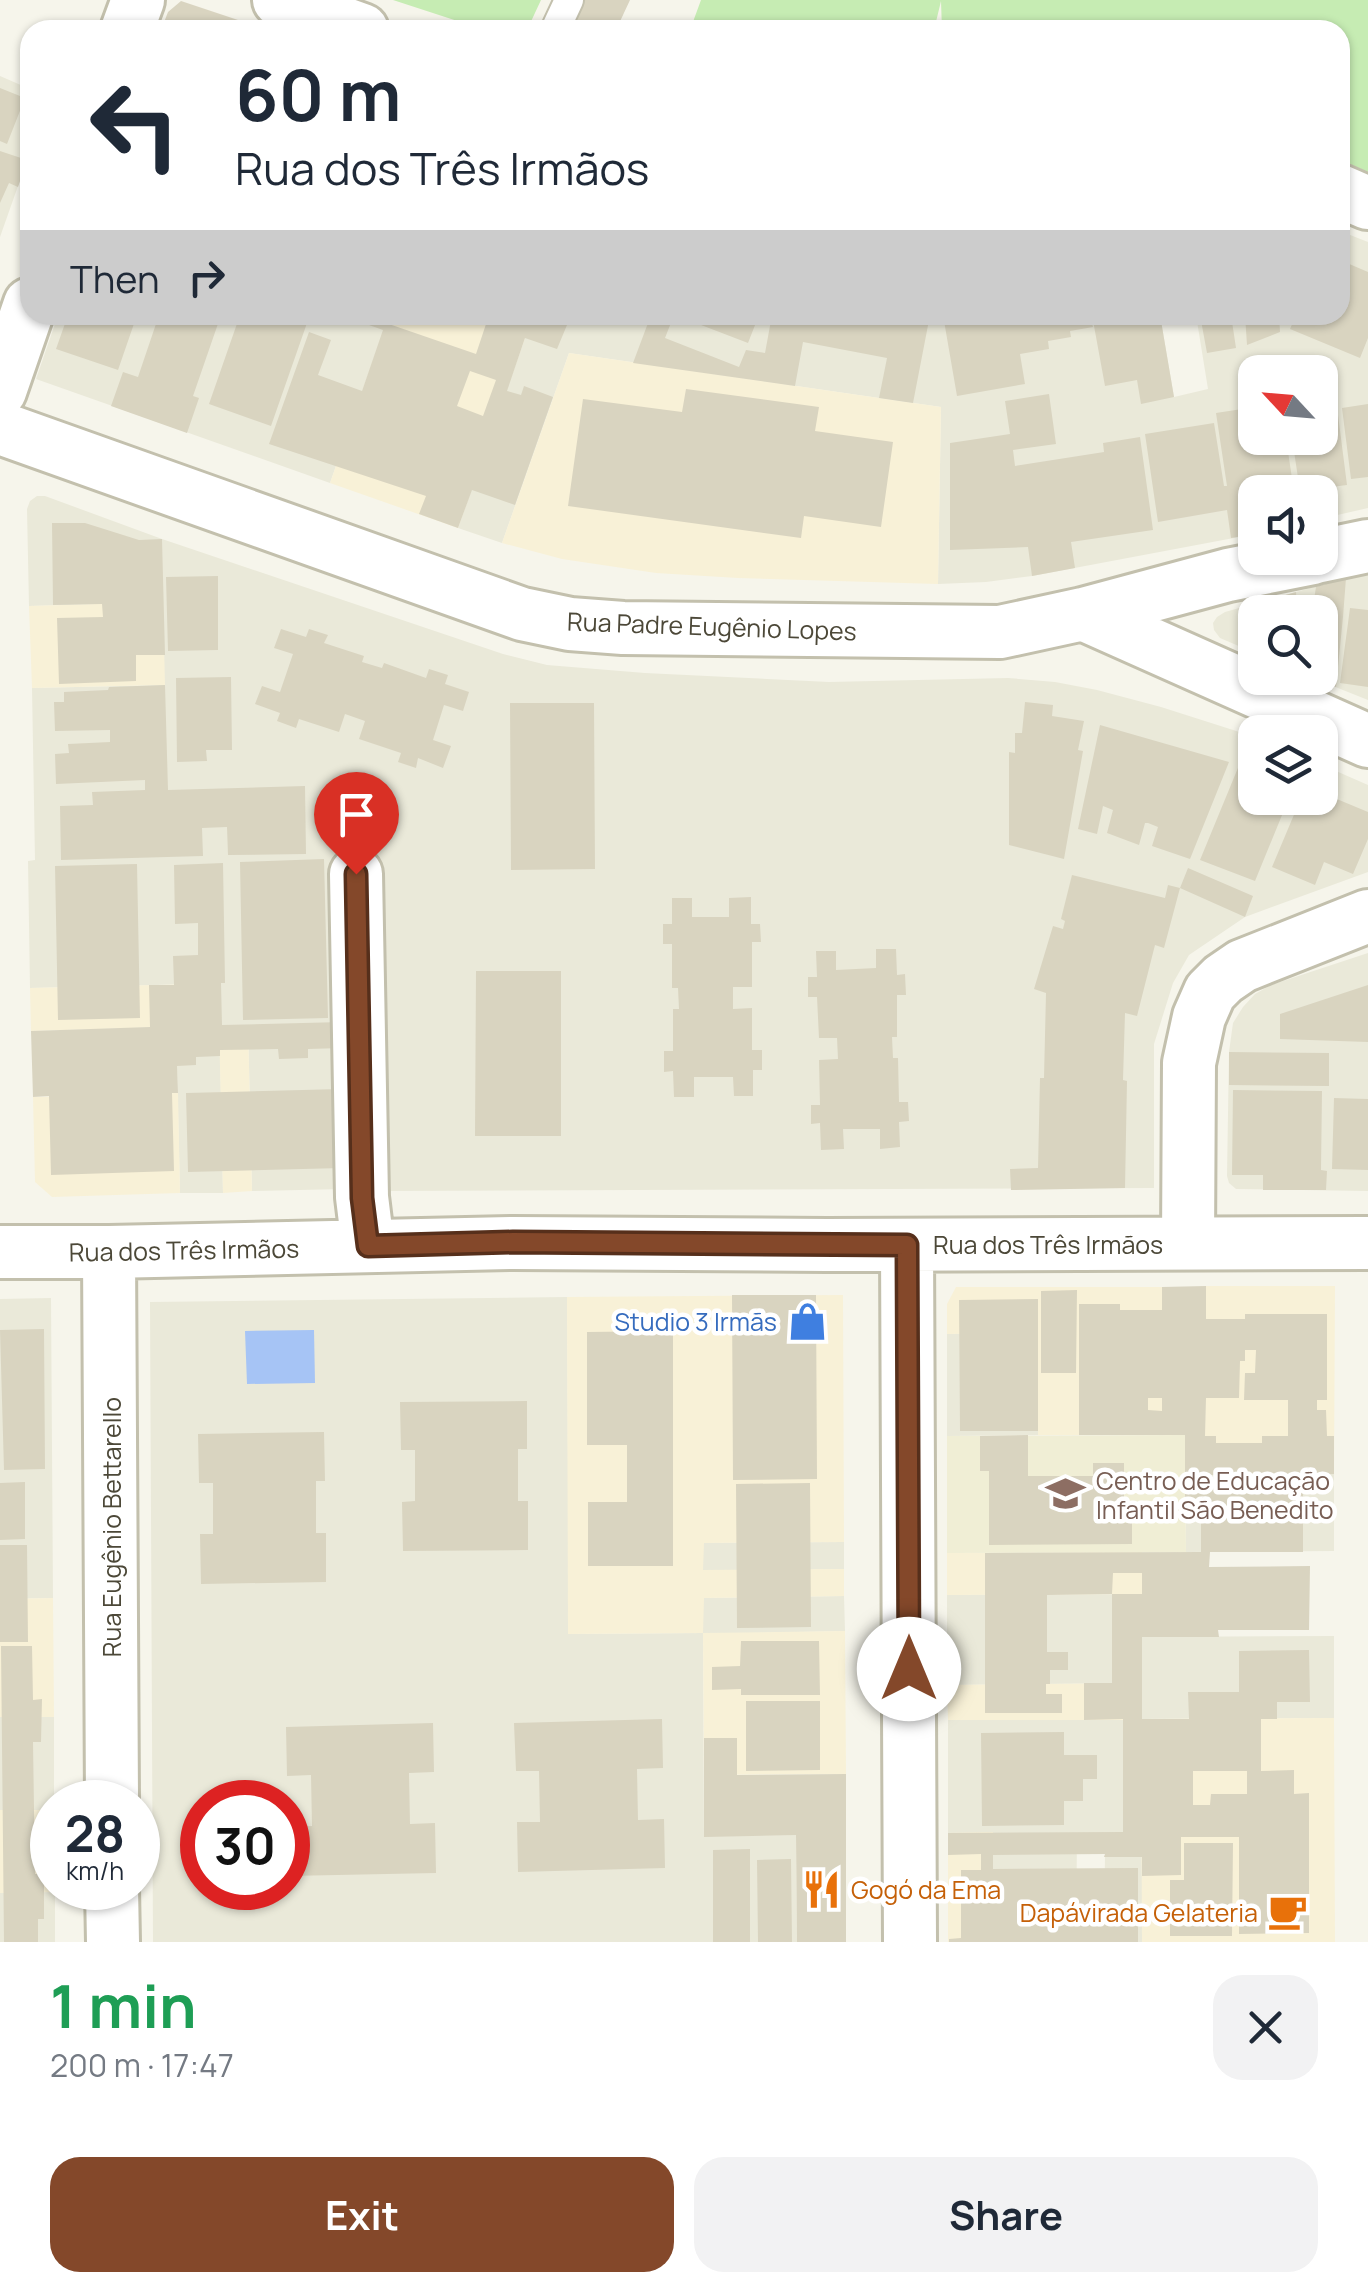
<!DOCTYPE html>
<meta charset="utf-8">
<style>
body{margin:0;font-family:Manrope,sans-serif;background:#f2f2f3;color:#1f2937;height:100vh;display:flex;flex-direction:column;font-size:38px;white-space:nowrap}
*{box-sizing:border-box;margin:0}
p{font-size:32px;color:#747a83}
.icon{flex:none;width:55px;height:55px;fill:none;stroke:currentColor;stroke-width:2;stroke-linecap:round;stroke-linejoin:round}
.map{position:relative;height:1942px;overflow:hidden}
.panel{display:flex;flex-direction:column;background:#fff;flex:1}
.panel>*{flex:none}
.banner{position:absolute;left:20px;top:20px;width:1330px;height:305px;border-radius:30px;box-shadow:0 2px 8px #0004;background:#fff;color:#1f2937;overflow:hidden}
.needle{width:65px;rotate:296deg}
.controls{position:absolute;left:1238px;top:355px;display:grid;gap:20px}
.controls a{display:grid;place-items:center;width:100px;height:100px;border-radius:20px;background:#fff;box-shadow:0 2px 8px #0004;font-size:50px}
.speed{position:absolute;left:30px;top:1780px;display:flex;gap:20px;font-size:50px;font-weight:700;text-align:center}
.speed>*{display:grid;place-content:center;width:130px;height:130px;border-radius:50%;background:#fff;box-shadow:0 2px 8px #0004;line-height:1}
.speed small{font-size:25px;font-weight:400}
.speed .limit{border:15px solid #d22;background:#fff;color:#111}
.pin{position:absolute;display:grid;place-items:center;width:85px;height:85px;color:#fff;margin:-102px -42px;border-radius:50% 50% 50% 0;rotate:-45deg;box-shadow:0 0 10px #0007}
.pin .icon{rotate:45deg}
.me{position:absolute;width:110px;margin:-55px;rotate:0deg;stroke-linejoin:round;filter:drop-shadow(0 0 8px #0008)}
.turn{display:flex;align-items:center;gap:35px;height:210px;padding:0 50px;font-size:45px}
.turn .icon{width:130px;height:130px;stroke-width:2.5}
.turn b{display:block;font-size:70px;line-height:85px}
.then{display:flex;align-items:center;height:95px;padding:0 50px;background:#0003;gap:20px;font-size:38px}
.round{display:grid;place-items:center;flex:none;width:105px;height:105px;border-radius:30px;background:#f2f2f3}
.summary{display:flex;align-items:center;justify-content:space-between;height:170px;padding:0 50px}
h1{font-size:60px;font-weight:700;line-height:75px;color:#1e9e55}
.button{display:flex;gap:20px;margin-top:auto;padding:20px 50px}
.button a{flex:1;height:115px;border-radius:30px;background:#84482a;color:#fff;font-size:40px;font-weight:700;line-height:115px;text-align:center}
.button a+a{background:#f2f2f3;color:#1f2937}
.map>svg:first-child{display:block}
.residential{fill:#eae9d9;fill-rule:evenodd}
.commercial{fill:#f8f1d7}
.education{fill:#f0eed5}
.green{fill:#c6ecb3}
.water{fill:#a6c4f5}
.building{fill:#d9d4c0;fill-rule:evenodd}
.lines{fill:none;stroke-linecap:round;stroke-linejoin:round}
.lane-casing{stroke:#c3c0ad;stroke-width:32}
.street-casing{stroke:#c3c0ad;stroke-width:58}
.lane{stroke:#fff;stroke-width:28}
.street{stroke:#fff;stroke-width:52}
.route-casing{stroke:#562f1b;stroke-width:25}
.route{stroke:#84482a;stroke-width:18}
.labels{text-anchor:middle;dominant-baseline:central;stroke-width:9;stroke-linejoin:round;paint-order:stroke}
.street-label{font-size:25px;fill:#4c4838;stroke:#fff}
.shop-label{font-size:25px;fill:#366cbe;stroke:#fff;text-anchor:end}
.education-label{font-size:25px;fill:#785e54;stroke:#fff;text-anchor:start}
.food-label{font-size:25px;fill:#c56008;stroke:#fff;text-anchor:start}
</style>
<div class="map">
<svg width="1368" height="1942" viewBox="0 0 1368 1942">
<rect width="100%" height="100%" fill="#f6f5eb"/>
<path class="residential" d="M0 76 30 89V152L0 237Z
M1340 231 1368 242V508L1320 519V492H1255V534L1032 576 986 582 938 584 941 407 569 353 502 543 458 528 525 338 460 315H1160L1174 397 1208 389 1196 315H1340ZM1255 372H1320V438H1255Z
M58 315H389L330 483 36 379Z
M37 496H45L162 539 503 654 547 665 645 673 829 682 1008 678 1055 682 1097 690 1161 707 1255 737V798H1320V764L1368 785V872L1245 917 1189 955 1173 983 1154 1044V1188L376 1191 374 852 339 853 345 1189 252 1191 248 1025 220 1050 223 1193H180L176 1027 199 984 30 988 28 861 35 860 32 688 165 685 140 603 29 606 27 509 30 501Z
M1368 575V700L1313 678H1320V612H1255V653L1220 638 1214 630 1213 623 1217 617 1225 612 1346 578Z
M1368 953V1191L1236 1189 1229 1183 1227 1176 1229 1052 1233 1023 1243 1007 1255 994 1271 985Z
M567 1297 569 1634 703 1633V1598L844 1596 845 1631 703 1634 704 1836 796 1835 797 1942H153L150 1302ZM202 1802H288V1888H202Z
M51 1298 53 1598 0 1599V1299Z
M1038 1333V1435L947 1436V1334Z
M1334 1474V1551L1186 1552V1475Z
M844 1542V1569L703 1571V1543Z
M1142 1594V1637L1334 1636V1718L1142 1719V1942H1104L1105 1854 1077 1833 1076 1942H993V1833H948V1720L1141 1719V1683L947 1685V1595Z
M0 1717H54V1802H52V1810H0Z
M55 1892V1942H0V1893Z"/>
<path class="commercial" d="M389 315H460L525 338 458 528 330 483Z
M569 353 941 407 938 584 738 578 656 573 562 559 502 543Z
M163 602 165 685 32 688 29 606Z
M199 984 200 1026 31 1031 30 988Z
M219 1025H248L252 1191 223 1193Z
M178 1093 180 1193 52 1197 35 1182 33 1097Z
M1206 1286H1335L1334 1474 1186 1475 1205 1436Z
M956 1287H1162V1435H1038V1333L947 1334V1304Z
M843 1295 844 1542 704 1543 703 1570 844 1569V1596L704 1598 703 1633 845 1631 846 1774 704 1775 703 1633 568 1634 567 1297Z
M1142 1552V1594L947 1595V1553Z
M53 1598 54 1717H0V1599Z
M1142 1683V1719L1334 1718 1335 1942H1142L1141 1720H948L947 1685Z
M0 1810H52V1888H55V1892L0 1893Z
M993 1832V1942H948V1833Z"/>
<path class="education" d="M1185 1435 1186 1552 947 1553V1436Z"/>
<path class="green" d="M393 0H541L527 30H485Z
M701 0H1368V172L1340 160V30H942L941 1 934 30H690Z"/>
<path class="water" d="M314 1330 315 1383 247 1384 245 1331Z"/>
<path class="building" d="M574 0H630L616 30H565Z
M181 1 241 21 238 30H161L168 12Z
M0 88 25 98 7 144 0 141Z
M0 151 27 160 18 187 9 183 0 203Z
M1340 260 1368 272V338L1360 358 1290 329 1296 315H1340Z
M68 315H137L118 370 56 349Z
M159 315H221L193 396 199 398 187 433 111 406 123 372 138 377Z
M240 315H284L307 323 271 426 209 404Z
M341 315H389L386 323 476 354 486 324 461 315H540L567 325 557 349 525 338 507 391 521 395 524 386 553 397 515 505 472 490 458 528 419 514 426 496 269 444 309 332 331 340 318 375 362 391 383 330ZM470 371 496 380 483 416 457 406Z
M651 315H674L665 338 739 367 746 350 765 353 772 315H930L913 403 879 398 887 358 803 342 795 386 633 363Z
M675 315H759L748 343Z
M943 315H1090L1093 327 1070 331 1071 337 1048 341 1049 349 1020 354 1025 384 957 396Z
M1092 315H1160L1174 397 1141 404 1137 380 1105 386Z
M1200 315H1231L1236 348 1207 353Z
M1245 315H1279L1280 332 1247 345Z
M686 389 819 407 815 431 893 442 881 527 804 516 801 538 568 506 583 399 682 412Z
M1049 394 1056 444 1013 450 1015 466 1104 452 1103 443 1140 437 1153 530 1071 542 1075 568 1032 576 1028 547 950 550V443L1010 434 1005 401Z
M1368 404V477L1351 479 1342 408Z
M1255 407V438H1286L1294 492H1255V534L1231 538 1227 510 1158 522 1145 434 1214 423 1224 486H1227L1216 413Z
M1337 407 1347 485 1300 491 1292 438H1320V409Z
M52 523H85L139 540 162 539 165 655H136V681L59 684 57 618 103 617 102 604 53 605Z
M218 576V650L168 651 166 577Z
M1346 578 1343 617 1336 687 1313 678H1320V612H1312L1316 587Z
M1296 592 1297 612H1255V653L1243 648 1252 605 1273 608 1275 598Z
M1350 608 1368 610V687L1340 683Z
M281 629 306 637 309 629 328 635 324 643 364 656 362 662 382 668 384 663 426 678 429 669 448 675 445 684 469 692 463 711 444 705 433 740 451 746 443 768 418 758 416 768 398 762 401 753 359 739 365 721 345 714 339 732 299 719 296 728 277 721 280 713 255 704 262 686 280 692 293 654 274 648Z
M231 677 232 750H206L207 761 177 762 176 678Z
M165 685 168 790 305 786 306 854 228 855 227 827 202 828 203 856 61 860 60 806 93 805 92 792 145 790V780L56 784 55 754 69 753 68 744 110 742V730L55 731 54 702H64V692L108 690 109 687Z
M1025 702 1053 705 1052 716 1084 721 1078 750 1083 751 1064 859 1009 845V752L1015 753V733H1022Z
M510 703H594L595 869 511 870Z
M1100 725 1229 762 1190 859 1152 846 1158 827 1148 823H1145L1139 845 1107 833 1113 810 1103 806 1097 834 1078 829Z
M1240 763 1255 769V798H1289L1255 881 1200 860Z
M1320 792 1368 812V839L1353 874 1324 862 1315 885 1272 867 1301 798H1320Z
M324 859 328 1018 243 1020 240 862Z
M223 863 225 983H221L222 1025 342 1022V1048L308 1049V1058L279 1059 278 1049 220 1050V1056L196 1057V1065L177 1066 178 1093H172L174 1171 51 1175 49 1096 33 1097 31 1031 150 1027 149 985H174L173 956 198 955V923L175 924 174 865Z
M137 864 140 1018 58 1020 55 866Z
M1188 868 1253 896 1245 917 1180 888Z
M1072 875 1165 898 1168 885 1180 888 1164 948 1155 945 1137 1016 1125 1013 1123 1080 1127 1081 1125 1188 1011 1190 1010 1169 1038 1168 1040 1078H1044L1046 993 1034 989 1053 926 1063 929 1065 921 1061 919Z
M751 897V924H760L761 942H752V987H733V1009L752 1008V1050H762V1070H753V1096H734L733 1077H694V1097H674L673 1071 664 1072V1051H673V1009H679L678 988H672V944H663V924H672V898H692V917H729V898Z
M876 949H896L897 975 905 974 906 995H897V1037H892L893 1058H898L899 1102H908L909 1121 899 1122 900 1147 880 1149V1129H843L844 1149 821 1150 820 1123 811 1124V1105H820L819 1060 838 1059 837 1038H819L817 997H808V977H817L816 951H836V970L876 968Z
M476 971H561V1136H475Z
M1368 985V1042L1280 1039V1014Z
M1229 1052 1329 1053V1086L1229 1085Z
M341 1089 342 1168 188 1172 186 1093Z
M1233 1090 1322 1091 1321 1170 1327 1171 1326 1190H1263V1175H1232Z
M1334 1098 1368 1099V1170L1332 1169Z
M1206 1286V1319H1245V1314H1327V1400H1317V1410H1326L1327 1436H1334V1474L1303 1475V1512L1185 1513V1435H1079V1304H1120V1310H1162V1287ZM1245 1350H1256L1255 1373H1245L1244 1400H1288V1436H1262V1443H1216V1436H1205L1206 1398H1239L1240 1361H1245ZM1148 1398H1162V1411L1148 1410ZM1204 1475H1258L1257 1485H1203Z
M1077 1290 1076 1373H1041V1291Z
M732 1295H816L817 1479 733 1480Z
M1038 1299V1431H960L959 1300Z
M44 1329 45 1469 4 1470 0 1330Z
M673 1331V1566H588V1502H627V1445H587V1332Z
M527 1401V1449H518V1501H528V1550L403 1551 402 1502 415 1501V1450H401L400 1402Z
M324 1432 325 1481H316V1533H326V1582L201 1584 200 1534H213V1483H199L198 1434Z
M1028 1435V1476H1093V1463H1124V1523L1132 1522V1544L989 1545V1471H980V1436Z
M25 1482V1539L0 1540V1483Z
M810 1483 811 1627 737 1628 736 1484Z
M1303 1516V1552H1210L1209 1567 1310 1566 1309 1630H1218L1219 1637H1142V1719H1189L1188 1692H1239V1651L1309 1650 1310 1702H1277V1719H1261V1771L1294 1770V1794L1309 1793V1933L1239 1934V1837H1181V1875L1142 1876V1857H1104L1105 1854 993 1855V1869L1138 1868V1942H949V1939L961 1938V1870H981V1854L948 1855V1833L1123 1832V1719L1084 1720V1683H1112V1594L1047 1595V1652H1068V1670H1050V1684H1046V1694H1062V1713H985V1553L1201 1552V1517ZM1113 1573H1142V1594H1112ZM1193 1771H1247V1794H1211L1210 1805H1193Z
M0 1545H27L28 1642H0Z
M741 1641H819L820 1695H741V1689L712 1690V1667L740 1666Z
M1 1646H32L33 1700 42 1699 41 1742H33L35 1874H44V1919H38V1942H4Z
M746 1701H820V1770L746 1771Z
M662 1719 663 1768 637 1769 638 1820 664 1819 665 1868 518 1872 517 1822H540L539 1771H516L514 1723Z
M433 1723 434 1772 409 1773 410 1824 435 1823 436 1873 288 1876V1827L312 1826 311 1775 287 1776 286 1727Z
M1064 1732V1755H1097V1779H1083V1801H1064V1825L982 1826 981 1733Z
M704 1738H737V1775L846 1774V1942H797L796 1835 704 1837Z
M1184 1843H1233L1232 1936H1170V1880H1184Z
M750 1849V1942H713V1850Z
M791 1859 792 1942H758L757 1860Z"/>
<g class="lines">
<defs>
<path id="lane" d="M555 30 569 0"/>
<path id="street" d="M279 0 362 30
M127 30 138 0
M1340 191 1368 203
M0 391 30 304
M0 428 522 614 570 624 623 628 1000 632 1083 614 1368 741
M1320 556 1368 546
M1083 614 1228 575 1313 558
M356 874 362 1197 368 1246
M1188 1243 1189 1063 1199 1017 1210 992 1223 979 1242 966 1368 916
M907 1245 910 1942
M0 1252H109L513 1243 827 1245 1368 1243
M109 1252 112 1802
M112 1888 113 1942"/>
</defs>
<use href="#lane" class="lane-casing"/>
<use href="#street" class="street-casing"/>
<use href="#lane" class="lane"/>
<use href="#street" class="street"/>
</g>
<g class="lines">
<defs>
<path id="route" d="M356 874 362 1198 368 1246 513 1242 907 1245 909 1669"/>
</defs>
<use href="#route" class="route-casing"/>
<use href="#route" class="route"/>
</g>
<defs>
<symbol id="shop-bare" viewBox="-9 -9 18 18"><path d="M-5-2.5h2.3a2.7 3.5 0 0 1 5.4 0H5L5.5 6h-11ZM-1.5-2.5h3a1.5 2.3 0 0 0-3 0Z" fill="#3f7fe0" stroke="#fff" stroke-width="2.5" paint-order="stroke"/></symbol>
<symbol id="school-bare" viewBox="-9 -9 18 18"><path d="M0-5L7-2L0 1L-7-2ZM-4 1L0 2.5L4 1V4Q0 6-4 4Z" fill="#8d6e63" stroke="#fff" stroke-width="2.5" paint-order="stroke"/></symbol>
<symbol id="restaurant-bare" viewBox="-9 -9 18 18"><path d="M-5-6h1v4h1v-4h1v4h1v-4h1v5L-1.5 .5V6h-2V.5L-5-1ZM5-6V6H3V1.5H1.5Q1.5-4 5-6Z" fill="#e8710a" stroke="#fff" stroke-width="2.5" paint-order="stroke"/></symbol>
<symbol id="cafe-bare" viewBox="-9 -9 18 18"><path d="M-5.5-4.5H6V0H3Q3 3.5 0 3.5H-2.5Q-5.5 3.5-5.5 0ZM3-3.2v2h1.7v-2ZM-6 4.5H4V6H-6Z" fill="#e8710a" stroke="#fff" stroke-width="2.5" paint-order="stroke"/></symbol>
</defs>
<g fill-rule="evenodd">
<use href="#shop-bare" x="780" y="1294" width="55" height="55"/>
<use href="#school-bare" x="1038" y="1466" width="55" height="55"/>
<use href="#restaurant-bare" x="794" y="1862" width="55" height="55"/>
<use href="#cafe-bare" x="1260" y="1884" width="55" height="55"/>
</g>
<g class="labels">
<g class="street-label">
<text transform="translate(712 626) rotate(2)">Rua Padre Eugênio Lopes</text>
<text x="1048" y="1244">Rua dos Três Irmãos</text>
<text transform="translate(184 1250) rotate(-1)">Rua dos Três Irmãos</text>
<text transform="translate(111 1527) rotate(-90)">Rua Eugênio Bettarello</text>
</g>
<g class="shop-label">
<text x="777" y="1321">Studio 3 Irmãs</text>
</g>
<g class="education-label">
<text x="1096" y="1480">Centro de Educação<tspan x="1096" dy="29">Infantil São Benedito</tspan></text>
</g>
<g class="food-label">
<text x="851" y="1889">Gogó da Ema</text>
<text x="1258" y="1912" text-anchor="end">Dapávirada Gelateria</text>
</g>
</g>
</svg>
<div class="controls">
<a><svg class="needle" viewBox="-14 -14 28 28"><path d="M0-13l5 13h-10z" fill="#e53935"/><path d="M0 13l5-13h-10z" fill="#747a83"/></svg></a>
<a><svg class="icon" aria-label="sound" viewBox="0 0 24 24"><path d="M4 9h4l5-4v14l-5-4H4zM17 9q2 3 0 6"/></svg></a>
<a><svg class="icon" aria-label="search" viewBox="0 0 24 24"><circle cx="10" cy="10" r="6"/><path d="M15 15l6 6"/></svg></a>
<a><svg class="icon" aria-label="layers" viewBox="0 0 24 24"><path d="M12 4l9 5-9 5-9-5zM3 14l9 5 9-5"/></svg></a>
</div>
<div class="speed"><div>28<small>km/h</small></div><div class="limit">30</div></div>
<div class="pin" style="left:356px;top:874px;background:#d93025"><svg class="icon" aria-label="arrive" viewBox="0 0 24 24"><path d="M6 21V4h12l-3 4 3 4H6"/></svg></div>
<svg class="me" style="left:909px;top:1669px" viewBox="-20 -20 40 40"><circle r="19" fill="#fff"/><path d="M0-13L10 11 0 6-10 11z" fill="#84482a"/></svg>
<div class="banner">
<div class="turn"><svg class="icon" aria-label="left" viewBox="0 0 24 24"><path d="M17 20v-9H6M10 6l-5 5 5 5"/></svg><div><b>60 m</b>Rua dos Três Irmãos</div></div>
<div class="then">Then<svg class="icon" aria-label="right" viewBox="0 0 24 24"><path d="M7 20v-9h11M14 6l5 5-5 5"/></svg></div>
</div>
</div>
<section class="panel">
<div class="summary"><div><h1>1 min</h1><p>200 m · 17:47</p></div><a class="round"><svg class="icon" aria-label="close" viewBox="0 0 24 24"><path d="M6 6l12 12M18 6L6 18"/></svg></a></div>
<div class="button"><a>Exit</a><a>Share</a></div>
</section>
